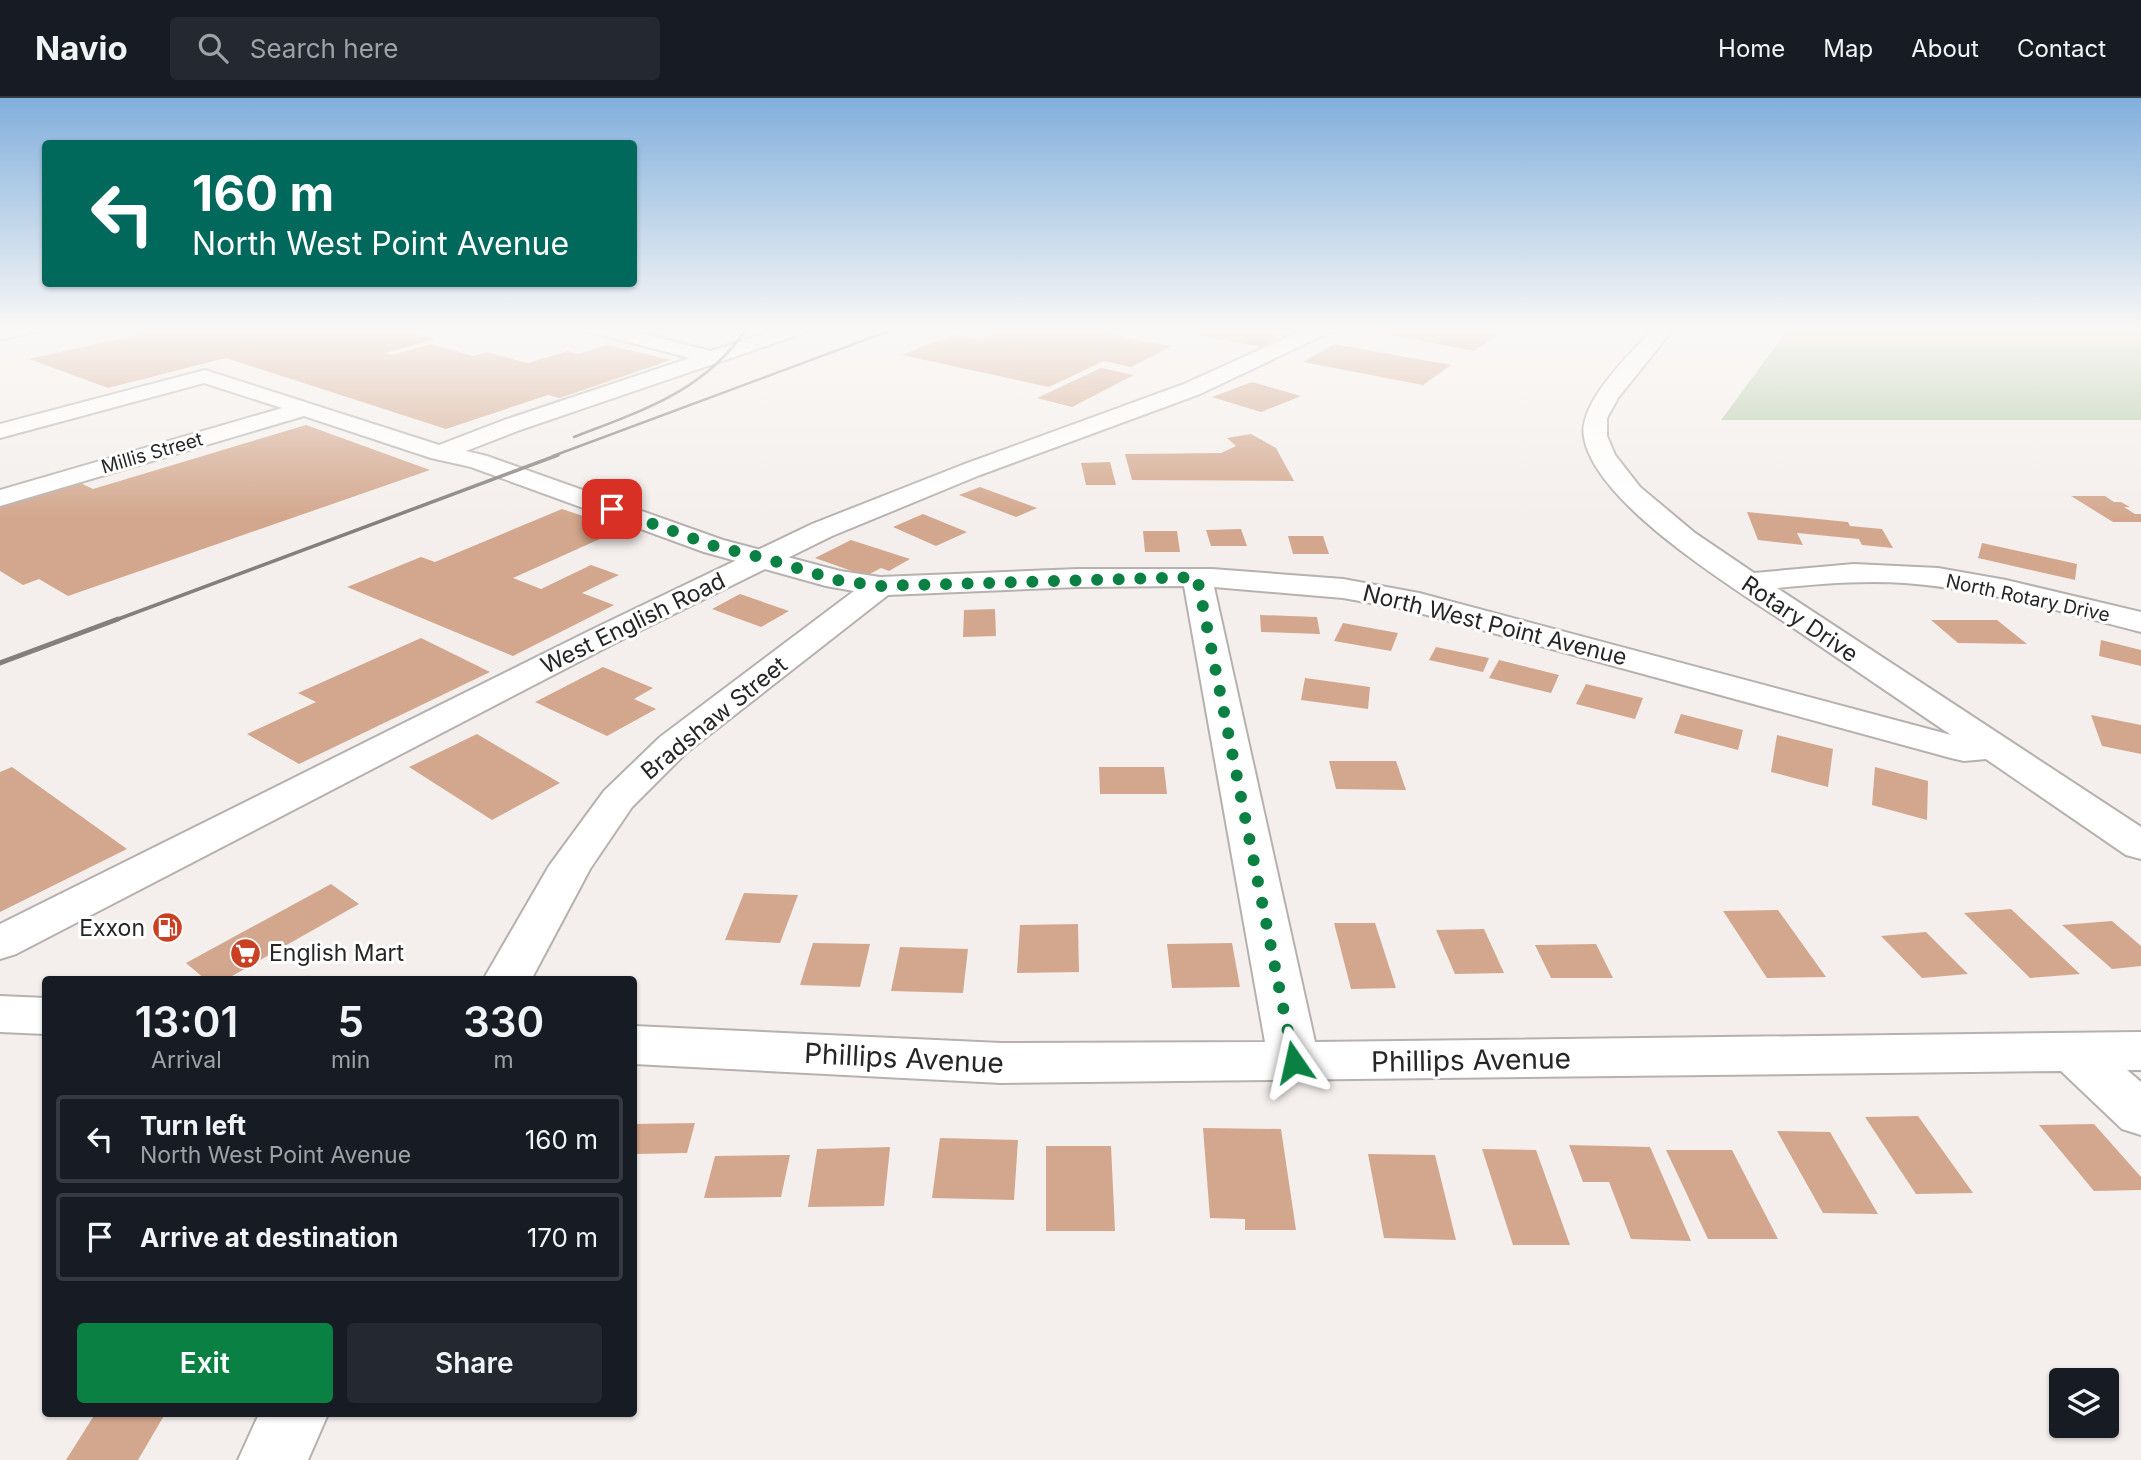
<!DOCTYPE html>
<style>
body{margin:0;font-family:Inter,sans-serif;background:#242831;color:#f1f3f6;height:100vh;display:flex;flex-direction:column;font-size:26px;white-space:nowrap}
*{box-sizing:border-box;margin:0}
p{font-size:23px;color:#9ea1a6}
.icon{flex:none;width:38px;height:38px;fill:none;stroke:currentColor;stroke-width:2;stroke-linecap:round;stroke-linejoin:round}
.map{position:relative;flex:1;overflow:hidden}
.panel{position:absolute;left:42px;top:878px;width:595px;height:441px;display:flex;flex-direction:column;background:#171b24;border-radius:7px;box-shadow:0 2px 5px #0004}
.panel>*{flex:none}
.guide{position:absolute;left:42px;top:42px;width:595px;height:147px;border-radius:7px;box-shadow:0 2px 5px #0004;background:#00695c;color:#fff;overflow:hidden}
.fabs{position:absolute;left:2049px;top:1270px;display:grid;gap:14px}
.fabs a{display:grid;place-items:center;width:70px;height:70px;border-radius:7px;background:#171b24;box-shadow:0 2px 5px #0004;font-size:35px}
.pin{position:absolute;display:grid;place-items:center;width:60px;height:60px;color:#fff;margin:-30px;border-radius:14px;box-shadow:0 4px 10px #0006}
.me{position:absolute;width:77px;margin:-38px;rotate:349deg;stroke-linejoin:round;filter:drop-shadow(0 0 5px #0008)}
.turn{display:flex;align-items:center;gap:24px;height:147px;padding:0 35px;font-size:32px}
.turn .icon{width:91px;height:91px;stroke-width:2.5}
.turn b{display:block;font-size:49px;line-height:60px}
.eta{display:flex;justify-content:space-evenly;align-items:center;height:119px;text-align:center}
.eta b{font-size:42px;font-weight:600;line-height:49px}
.primary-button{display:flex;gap:14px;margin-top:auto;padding:14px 35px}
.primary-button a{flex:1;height:80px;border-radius:7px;background:#0b8043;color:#fff;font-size:28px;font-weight:600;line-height:80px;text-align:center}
.primary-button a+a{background:#242831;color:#f1f3f6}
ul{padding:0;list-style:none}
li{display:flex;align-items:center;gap:21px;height:88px;margin:0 14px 10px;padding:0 21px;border:4px solid #363941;border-radius:7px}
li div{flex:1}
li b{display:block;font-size:26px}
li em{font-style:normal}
header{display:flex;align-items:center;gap:42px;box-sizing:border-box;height:98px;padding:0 35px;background:#171b24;border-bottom:2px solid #363941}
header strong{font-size:33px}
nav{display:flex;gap:38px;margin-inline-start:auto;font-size:24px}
.search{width:490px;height:63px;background:#242831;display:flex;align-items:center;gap:18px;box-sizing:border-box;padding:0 24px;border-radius:7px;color:#9ea1a6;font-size:26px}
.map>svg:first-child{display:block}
.green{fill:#b6caab}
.building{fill:#d3a78d}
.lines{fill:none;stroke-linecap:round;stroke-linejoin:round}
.minor-casing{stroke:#b6b1af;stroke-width:4}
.major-casing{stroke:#b6b1af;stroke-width:4}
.minor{fill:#fff;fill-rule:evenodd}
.major{fill:#fff;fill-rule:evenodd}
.rail-far2{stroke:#837f7d;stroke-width:2.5}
.rail-far1{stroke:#837f7d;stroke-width:3.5}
.rail{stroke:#837f7d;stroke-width:5}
.route{stroke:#0b8043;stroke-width:12;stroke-dasharray:0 21.6}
.labels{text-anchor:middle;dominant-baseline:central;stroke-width:6;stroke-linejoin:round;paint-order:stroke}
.far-street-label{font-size:19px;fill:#282625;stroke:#fff}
.street-label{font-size:23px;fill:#282625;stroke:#fff}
.poi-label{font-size:23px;fill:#282625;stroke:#fff;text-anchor:end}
.near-street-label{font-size:28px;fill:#282625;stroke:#fff}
</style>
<header>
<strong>Navio</strong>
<div class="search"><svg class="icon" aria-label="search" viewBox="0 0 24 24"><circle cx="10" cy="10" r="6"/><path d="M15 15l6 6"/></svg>Search here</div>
<nav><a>Home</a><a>Map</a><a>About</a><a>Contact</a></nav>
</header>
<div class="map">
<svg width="2141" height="1362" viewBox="0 0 2141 1362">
<rect width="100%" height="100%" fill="#f4efec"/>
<path class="green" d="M1789 230H2141V322H1721Z"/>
<path class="building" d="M154 230H395L436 241 385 255 392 257 431 246 474 258 486 254 528 265 568 253 578 256 607 247 671 262 560 300 548 297 446 331 226 260 108 290 29 261 157 232Z
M1007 230H1077L1172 248 1131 269 1104 263 1049 289 902 257 954 236 979 241Z
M1161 230H1242L1282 237 1261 249Z
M1353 230H1507L1474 253Z
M1334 246 1451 267 1423 287 1303 264Z
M1101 270 1134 277 1072 309 1037 300Z
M1252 284 1301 298 1261 314 1212 299Z
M306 327 430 372 68 498 39 481 23 487 0 473V407L78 384 93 391Z
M1251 336 1276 350 1294 383 1132 382 1125 356 1221 355 1236 348 1227 340Z
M1110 364 1116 387H1086L1081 365Z
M980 389 1037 410 1016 419 959 397Z
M2071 398H2105L2114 404H2121L2130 409H2124L2135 416H2141V424H2113Z
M562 411 622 431 513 480 541 491 591 467 619 477 582 495 614 507 513 558 347 489 421 459 435 464Z
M1747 414 1848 424 1850 428 1882 431 1893 450 1862 447 1859 441 1797 435 1803 447 1758 442Z
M923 416 967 434 936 448 893 429Z
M1241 431 1247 448H1211L1206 432Z
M1143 433H1177L1180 454H1145Z
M1288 438H1323L1329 456H1293Z
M851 442 910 461 889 473 881 470 866 478 815 460Z
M1982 445 2077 466 2075 482 1978 460Z
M740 496 789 513 761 529 712 511Z
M995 511 996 538 963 539 964 512Z
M1260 517 1317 519 1320 536 1261 534Z
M1931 522H1997L2027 546 1958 545Z
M1343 525 1398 535 1391 553 1334 543Z
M421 540 490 574 299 666 247 636 316 604 298 595Z
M2101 542 2141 552V568L2099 558Z
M1436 549 1489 560 1483 574 1429 562Z
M1499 562 1559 577 1551 595 1489 580Z
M603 569 653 590 634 601 656 611 607 638 535 604Z
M1305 580 1370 589 1368 611 1301 602Z
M1586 586 1643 600 1635 621 1576 606Z
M1681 616 1743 632 1738 652 1674 635Z
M2091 617 2141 627V656L2102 648Z
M477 636 560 685 492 722 409 669Z
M1777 637 1833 651 1828 689 1771 674Z
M1329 663H1396L1406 692 1336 691Z
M12 669 127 751 0 814V674Z
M1099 669H1164L1167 696H1100Z
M1875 669 1928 683 1927 722 1872 707Z
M331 786 359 806 225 882H206L186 865Z
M744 795 798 797 780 845 725 842Z
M2011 811 2080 876 2030 880 1964 815Z
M1778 812 1826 879 1767 880 1723 813Z
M2112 823 2141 848V868L2112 871 2062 827Z
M1334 825H1375L1396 890 1351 891Z
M1078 826 1079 874 1017 875 1020 827Z
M1484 831 1504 875 1455 876 1436 832Z
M1926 834 1968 876 1922 880 1881 838Z
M813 845 870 846 860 889 800 887Z
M1232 845 1240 889 1172 890 1167 846Z
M1596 846 1613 880H1551L1535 847Z
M900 849 968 851 963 895 891 893Z
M1918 1018 1973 1095 1916 1096 1865 1019Z
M695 1025 687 1055 634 1056V1026Z
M2094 1026 2141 1079V1092L2094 1093 2039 1027Z
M1203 1030 1281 1031 1296 1132H1245V1121L1210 1120Z
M1777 1033 1830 1034 1878 1116 1823 1115Z
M940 1040 1018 1042 1014 1102 932 1100Z
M1569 1047 1650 1049 1691 1143 1631 1141 1609 1084H1583Z
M1046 1048H1111L1115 1133H1046Z
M890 1049 884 1108 808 1109 817 1051Z
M1482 1051 1536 1052 1570 1147H1513Z
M1666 1052H1732L1778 1141H1708Z
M1368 1056 1435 1057 1456 1142 1384 1140Z
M790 1057 781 1099 704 1100 715 1058Z
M95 1316H165L138 1362H66Z"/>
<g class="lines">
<defs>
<path id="minor" d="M0 230H36L34 234 0 242Z
M588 230H620L711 253 781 230H809L807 234 520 332 466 353 487 358 723 442 840 473 880 479 1078 471H1212L1343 481 1419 495 1951 637C1901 603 1851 569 1801 535 1745 497 1595 408 1584 339 1578 304 1632 254 1654 230H1674L1618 300 1607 320V338L1615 357 1640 389 1695 435 1754 475 1854 466 1938 470 2006 482 2141 514V534C2063 514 1985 491 1905 485 1862 482 1819 486 1777 490L2141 729V761L2126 757 1986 661 1964 663 1951 660 1405 511 1343 500 1214 489 1315 944 2141 934V972H2127L2141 984V1037L2122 1031 2061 973 1001 985 634 966V928L1001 945 1265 944 1184 488 1078 489 888 497 686 655 632 709 590 771 531 882H483L549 768 604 693 660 639 854 493 826 488 704 454 471 369 431 360 304 318 0 408V392L282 310 204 285 0 340V326L205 272 439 347 504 322 690 260 590 234Z
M0 898 46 900V936L0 934Z
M259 1316H328L308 1362H238Z"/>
<path id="major" d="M1307 230H1332L1330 234 1200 296 980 377 832 438 615 545 16 856 0 861V826L593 531 812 426 962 367 1184 286Z"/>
</defs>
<use href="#minor" class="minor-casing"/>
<use href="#major" class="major-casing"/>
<use href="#minor" class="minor"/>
<use href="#major" class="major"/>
<path class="rail-far2" d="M574 339C643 312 704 294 747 230
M553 358 897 230"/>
<path class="rail-far1" d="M113 523 558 357"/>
<path class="rail" d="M0 565 118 521"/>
</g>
<linearGradient id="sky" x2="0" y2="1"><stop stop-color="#81afdc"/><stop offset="0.55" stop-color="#faf8f6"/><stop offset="1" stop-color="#faf8f6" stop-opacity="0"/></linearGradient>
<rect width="2141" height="421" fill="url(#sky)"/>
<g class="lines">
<path class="route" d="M612 411 714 448 764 460 837 482 880 488 1197 479 1294 964"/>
</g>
<defs>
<symbol id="fuel-disc" viewBox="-11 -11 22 22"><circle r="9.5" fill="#ca4022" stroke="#fff"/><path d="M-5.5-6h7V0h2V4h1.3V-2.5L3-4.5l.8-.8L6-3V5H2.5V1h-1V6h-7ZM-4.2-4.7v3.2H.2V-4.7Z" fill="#fff"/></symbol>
<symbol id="supermarket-disc" viewBox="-11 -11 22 22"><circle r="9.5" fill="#ca4022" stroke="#fff"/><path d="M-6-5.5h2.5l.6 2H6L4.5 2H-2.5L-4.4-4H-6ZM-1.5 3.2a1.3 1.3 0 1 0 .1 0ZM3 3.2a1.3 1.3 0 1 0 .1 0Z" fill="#fff"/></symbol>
</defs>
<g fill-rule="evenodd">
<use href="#fuel-disc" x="150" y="812" width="35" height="35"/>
<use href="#supermarket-disc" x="228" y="838" width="35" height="35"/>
</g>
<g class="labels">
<g class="far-street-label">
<text transform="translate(152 355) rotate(-16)">Millis Street</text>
<text transform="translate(2028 500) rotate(12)">North Rotary Drive</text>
</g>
<g class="street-label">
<text transform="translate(1800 521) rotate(34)">Rotary Drive</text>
<text transform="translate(633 525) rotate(-26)">West English Road</text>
<text transform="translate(1495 527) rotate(14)">North West Point Avenue</text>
<text transform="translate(714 620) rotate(-39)">Bradshaw Street</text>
</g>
<g class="poi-label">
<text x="145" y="830">Exxon</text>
<text x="269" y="855" text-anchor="start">English Mart</text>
</g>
<g class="near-street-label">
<text transform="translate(904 960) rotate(3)">Phillips Avenue</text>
<text transform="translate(1471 962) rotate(-1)">Phillips Avenue</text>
</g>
</g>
</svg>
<div class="fabs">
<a><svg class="icon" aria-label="layers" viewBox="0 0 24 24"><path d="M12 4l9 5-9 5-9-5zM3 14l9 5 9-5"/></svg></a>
</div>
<div class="pin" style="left:612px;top:411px;background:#d93025"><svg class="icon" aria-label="arrive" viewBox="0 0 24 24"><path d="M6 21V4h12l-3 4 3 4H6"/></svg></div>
<svg class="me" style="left:1294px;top:964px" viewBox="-20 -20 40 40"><path d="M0-17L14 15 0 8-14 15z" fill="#0b8043" stroke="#fff" stroke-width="4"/></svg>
<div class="guide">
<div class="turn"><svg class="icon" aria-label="left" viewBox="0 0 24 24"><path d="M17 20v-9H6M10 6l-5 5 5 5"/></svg><div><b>160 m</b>North West Point Avenue</div></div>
</div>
<section class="panel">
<div class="eta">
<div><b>13:01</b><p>Arrival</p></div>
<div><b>5</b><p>min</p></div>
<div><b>330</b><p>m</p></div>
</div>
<ul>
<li><svg class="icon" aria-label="left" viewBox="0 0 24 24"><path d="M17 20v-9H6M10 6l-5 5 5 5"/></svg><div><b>Turn left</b><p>North West Point Avenue</p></div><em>160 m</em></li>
<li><svg class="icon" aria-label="arrive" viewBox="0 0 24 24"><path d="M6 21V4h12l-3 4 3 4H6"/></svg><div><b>Arrive at destination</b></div><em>170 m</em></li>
</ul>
<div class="primary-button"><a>Exit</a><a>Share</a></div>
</section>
</div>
